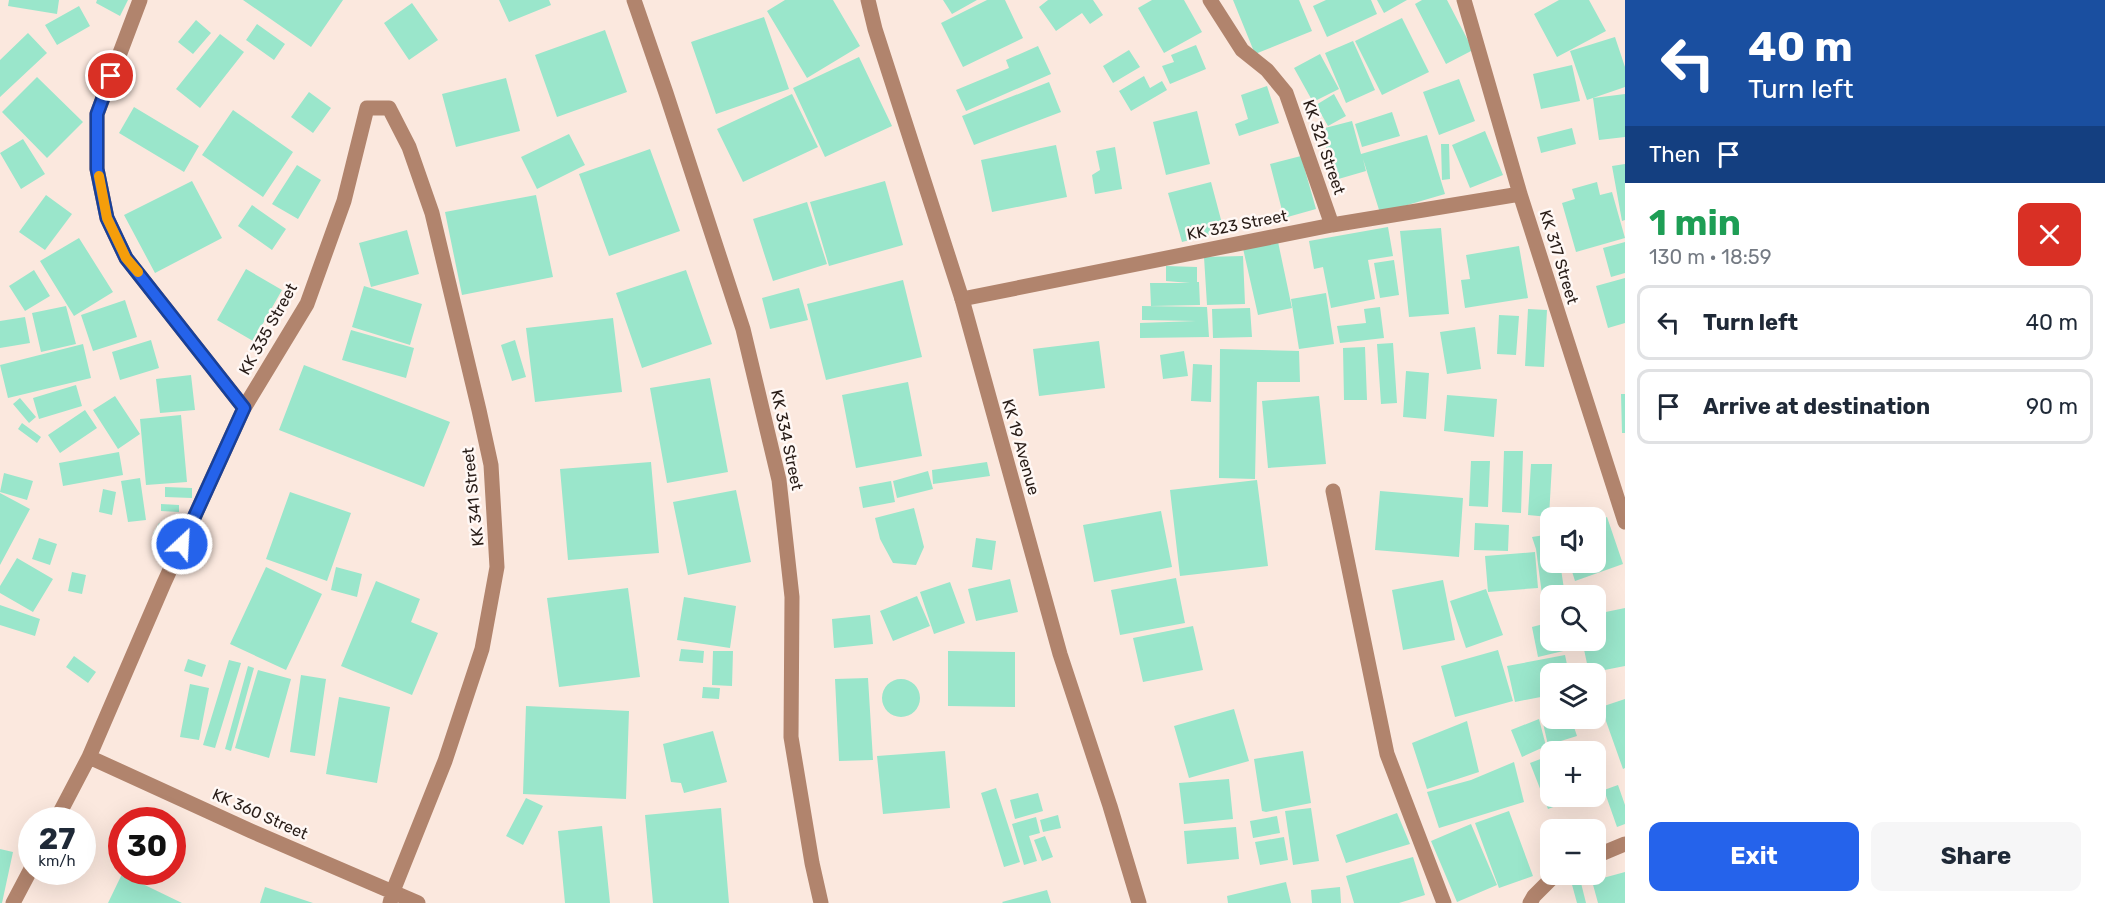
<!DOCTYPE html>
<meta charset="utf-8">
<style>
body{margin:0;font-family:Rubik,sans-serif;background:#f6f6f7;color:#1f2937;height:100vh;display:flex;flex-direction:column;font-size:22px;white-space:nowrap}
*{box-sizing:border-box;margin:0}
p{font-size:20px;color:#747a83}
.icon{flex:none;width:33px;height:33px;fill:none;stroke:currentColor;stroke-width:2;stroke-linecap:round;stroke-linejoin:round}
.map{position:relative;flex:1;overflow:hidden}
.drawer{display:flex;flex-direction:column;background:#fff;width:480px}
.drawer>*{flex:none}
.top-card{background:#1a4fa0;color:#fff;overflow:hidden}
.tools{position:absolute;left:1540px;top:507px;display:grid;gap:12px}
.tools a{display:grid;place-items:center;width:66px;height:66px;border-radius:12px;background:#fff;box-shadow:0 6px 24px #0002;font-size:30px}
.speed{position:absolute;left:18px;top:807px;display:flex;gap:12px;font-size:30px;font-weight:700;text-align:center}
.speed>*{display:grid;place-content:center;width:78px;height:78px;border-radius:50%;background:#fff;box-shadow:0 6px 24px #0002;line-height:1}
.speed small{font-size:15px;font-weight:400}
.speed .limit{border:9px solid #d22;background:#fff;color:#111}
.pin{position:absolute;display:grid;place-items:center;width:51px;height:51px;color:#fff;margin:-26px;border:3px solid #fff;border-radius:50%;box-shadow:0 2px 6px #0007}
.me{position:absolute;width:66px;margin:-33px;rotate:25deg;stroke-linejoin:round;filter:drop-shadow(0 0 4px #0008)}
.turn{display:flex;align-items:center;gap:21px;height:126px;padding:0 24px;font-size:27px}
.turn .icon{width:78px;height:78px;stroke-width:2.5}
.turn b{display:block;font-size:42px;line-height:51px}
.then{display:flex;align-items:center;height:57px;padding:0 24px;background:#0003;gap:12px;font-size:22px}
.round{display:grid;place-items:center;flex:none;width:63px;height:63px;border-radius:12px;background:#f6f6f7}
.overview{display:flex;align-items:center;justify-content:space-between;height:102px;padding:0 24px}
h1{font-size:36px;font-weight:700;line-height:45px;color:#1e9e55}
.button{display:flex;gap:12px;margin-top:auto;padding:12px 24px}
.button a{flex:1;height:69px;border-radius:12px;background:#2563eb;color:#fff;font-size:24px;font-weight:700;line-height:69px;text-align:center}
.button a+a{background:#f6f6f7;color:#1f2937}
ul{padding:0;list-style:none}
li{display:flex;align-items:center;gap:18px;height:75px;margin:0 12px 9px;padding:0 12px;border:3px solid #e0e1e3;border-radius:12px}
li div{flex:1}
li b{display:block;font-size:22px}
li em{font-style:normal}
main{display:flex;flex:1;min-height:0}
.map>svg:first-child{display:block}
.building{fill:#9ae6cb}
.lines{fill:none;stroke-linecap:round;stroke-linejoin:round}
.minor{stroke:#b1846d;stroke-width:15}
.tertiary{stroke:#b1846d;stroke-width:15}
.route-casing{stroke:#184099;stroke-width:15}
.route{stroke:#2563eb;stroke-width:10}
.slow{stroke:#f59e0b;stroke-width:10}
.labels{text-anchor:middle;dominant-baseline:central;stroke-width:5;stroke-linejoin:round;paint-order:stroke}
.street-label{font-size:16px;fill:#281c17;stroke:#fff8f5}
</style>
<main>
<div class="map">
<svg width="1625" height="903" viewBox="0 0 1625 903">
<rect width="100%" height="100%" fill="#fbe8de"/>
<path class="building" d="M9 0H59L57 14 8 6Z
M97 0H128L120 16 96 3Z
M243 0H343L311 47Z
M499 0H549L551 5 509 22Z
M785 0H833L860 46 807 78 767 11Z
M943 0H977L952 14Z
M987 0H1005L1023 38 963 67 941 23Z
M1048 0H1093L1103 15 1090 24 1082 13 1056 31 1039 7Z
M1152 0H1184L1202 32 1164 53 1138 8Z
M1233 0H1299L1312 31 1255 54Z
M1326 0H1371L1377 14 1327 37 1313 6Z
M1377 0H1407L1384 13Z
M1422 0H1447L1473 50 1446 64 1415 4Z
M1559 0H1589L1606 31 1557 57 1534 14Z
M412 3 438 40 409 60 384 23Z
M79 6 90 26 57 45 45 25Z
M764 17 789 89 716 114 691 42Z
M1402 18 1429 72 1382 95 1355 41Z
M196 20 211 33 193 54 178 42Z
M257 24 285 44 274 60 246 40Z
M605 30 627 92 557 117 535 55Z
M28 33 47 53 0 97V60Z
M220 34 244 52 200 108 176 89Z
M1615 37 1625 67V87L1587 100 1570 51Z
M1353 41 1375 90 1346 103 1325 53Z
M1196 45 1206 69 1170 84 1162 66 1174 62 1171 55Z
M1038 46 1051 74 966 111 956 90 1009 68 1006 60Z
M1129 50 1140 67 1113 83 1103 66Z
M1320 54 1339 89 1313 102 1294 68Z
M859 57 892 126 825 157 793 88Z
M1572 65 1580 101 1541 109 1533 74Z
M1144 76 1150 88 1162 81 1167 90 1131 111 1119 91Z
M37 77 83 122 47 158 2 112Z
M506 78 520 131 456 147 442 94Z
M1459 79 1475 121 1439 135 1423 92Z
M1049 82 1061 112 974 145 962 116Z
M1267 86 1279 123 1239 136 1235 124 1248 119 1241 95Z
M309 92 331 108 313 133 291 117Z
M792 94 818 147 743 182 717 129Z
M1334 94 1346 116 1328 126 1316 105Z
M1625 94V137L1599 140 1593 98Z
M134 107 199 146 184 172 119 133Z
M233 110 293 152 263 197 202 155Z
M1197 111 1210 164 1166 175 1153 122Z
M1392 112 1400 136 1362 147 1355 124Z
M1352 121 1361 154 1427 135 1445 194 1380 213 1363 159 1366 171 1335 180 1321 129Z
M1572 128 1576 144 1541 153 1537 137Z
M1485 131 1503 175 1470 188 1452 145Z
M569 134 585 165 537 189 521 157Z
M23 139 45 174 21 189 0 153Z
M1441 144H1449L1450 179 1442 180Z
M1056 145 1067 197 992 212 981 160Z
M1115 147 1122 189 1095 194 1092 175 1100 170 1096 151Z
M650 149 680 231 609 256 579 174Z
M1301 156 1316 209 1284 218 1270 164Z
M1625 164V220L1622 221 1612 166Z
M297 165 321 180 298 219 272 204Z
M192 181 222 238 155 273 124 215Z
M885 181 903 245 829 266 810 202Z
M1211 182 1224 231 1182 242 1168 193Z
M1597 182 1600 195 1612 192 1625 238 1576 252 1562 203 1575 199 1572 189Z
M46 195 72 214 45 250 19 232Z
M536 195 553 277 462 295 445 212Z
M807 202 827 264 773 281 753 219Z
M252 205 286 229 272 250 238 226Z
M1388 227 1393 256 1368 260 1375 299 1331 308 1323 267 1314 269 1309 241Z
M1441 228 1449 314 1409 317 1400 231Z
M407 230 419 274 371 287 359 243Z
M1277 237 1292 308 1258 315 1242 244Z
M79 238 113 292 74 316 40 261Z
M1625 242V273L1611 277 1603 248Z
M1519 246 1528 298 1465 308 1461 280 1470 279 1466 255Z
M1243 256 1245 304 1207 305 1204 257Z
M1394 260 1399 295 1380 298 1374 263Z
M1166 266 1197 267V282H1199L1200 305 1151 306 1150 283H1190L1166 281Z
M246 269 282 290 253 341 217 320Z
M34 270 50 296 25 311 9 286Z
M686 270 712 344 642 368 616 293Z
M1625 278V323L1608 328 1596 286Z
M903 280 922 357 826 380 807 304Z
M364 286 422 304 410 345 352 327Z
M799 288 808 320 770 329 762 298Z
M1326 293 1334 344 1299 349 1291 299Z
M125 300 137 337 93 351 81 315Z
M66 306 76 344 41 352 32 313Z
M1142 306 1207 307 1209 337 1140 338V323L1196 321 1142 320Z
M1380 307 1384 338 1340 343 1337 326 1366 323 1364 309Z
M1250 308 1252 337 1213 338 1212 309Z
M1528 309 1547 310 1544 367 1525 366Z
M1499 315 1519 316 1516 355 1497 354Z
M25 317 30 343 0 348V321Z
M613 318 622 392 535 402 526 328Z
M1475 327 1481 369 1447 374 1440 332Z
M351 330 414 348 406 378 342 360Z
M151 340 159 368 120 380 112 352Z
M515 340 526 377 512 381 501 345Z
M1099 341 1105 388 1039 396 1033 349Z
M1393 343 1397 403 1381 404 1377 344Z
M83 344 91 378 8 398 0 365Z
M1365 347 1367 400H1344L1343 348Z
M1220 349 1299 351 1300 382H1257L1255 479 1219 478Z
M1184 351 1188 376 1163 379 1160 355Z
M1193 364 1212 365 1211 402 1191 401Z
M304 365 450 422 424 487 279 430Z
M1406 371 1429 373 1426 419 1403 417Z
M191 375 195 410 160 413 156 379Z
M710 378 728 472 667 483 650 388Z
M908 382 922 456 856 468 842 395Z
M76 385 82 406 39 419 33 398Z
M1621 394H1625V433H1622Z
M1447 395 1497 399 1494 437 1444 431Z
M115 396 140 434 118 449 93 410Z
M1319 396 1326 464 1268 468 1262 401Z
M20 398 36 417 29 423 13 404Z
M85 410 97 428 60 453 48 435Z
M181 415 187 482 146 485 140 419Z
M22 423 41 437 37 443 18 429Z
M1504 451H1523L1521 513 1502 512Z
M119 452 123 475 63 486 59 463Z
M1471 461H1490L1488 507 1469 506Z
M651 462 659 553 568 560 560 469Z
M987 462 990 476 933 484 932 470Z
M1531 464H1552L1549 517 1528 515Z
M928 471 933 489 897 498 893 481Z
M4 473 33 481 27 500 0 492Z
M140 478 146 520 128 522 121 481Z
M1257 480 1268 566 1180 576 1170 490Z
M891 481 895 502 863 508 859 487Z
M165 487 192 488V498L165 497Z
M103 489 116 492 112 515 99 512Z
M736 490 751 562 688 575 673 502Z
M1380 491 1463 498 1459 557 1375 550Z
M290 492 351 513 327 581 266 559Z
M0 493 30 509 0 565Z
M161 504 179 505V512L161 511Z
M914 508 924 547 916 565 893 563 880 539 875 518Z
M1161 511 1172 567 1094 582 1083 525Z
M1607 517 1623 564 1575 581 1569 562H1596V521Z
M159 523 170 529 163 539 153 534Z
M1475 523 1509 525 1508 551 1474 550Z
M1551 534V562H1560L1565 596H1551V601L1543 602 1536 549 1532 537Z
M39 538 57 544 50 565 32 559Z
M976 538 996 541 992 570 972 567Z
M1535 552 1538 588 1488 592 1485 556Z
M17 558 53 579 33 612 0 593V586Z
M266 567 322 594 286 670 230 644Z
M336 567 362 574 357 597 331 590Z
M72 572 86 575 82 594 68 591Z
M1176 578 1185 623 1120 635 1111 590Z
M1010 579 1018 612 976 621 968 589Z
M1443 580 1455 640 1403 650 1392 590Z
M376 581 420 599 411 622 438 633 412 695 341 666Z
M950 582 965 623 934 634 920 592Z
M628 588 640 677 559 687 547 598Z
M1486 589 1503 635 1466 648 1450 601Z
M917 596 930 626 893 641 880 611Z
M684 597 736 606 730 648 677 640Z
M0 605 40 619 35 636 0 625Z
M1625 608V666L1589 673 1582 640H1596V614Z
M870 615 873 644 834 648 832 619Z
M1551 622V640H1575L1576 648 1538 657 1532 627Z
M1193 626 1203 670 1143 682 1133 638Z
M681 649 704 651 703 663 679 661Z
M1498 650 1513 701 1455 717 1441 666Z
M713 651H733L732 686 712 685Z
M948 651 1015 652V707L948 706Z
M1565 655 1569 674H1551V695L1515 702 1507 666Z
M74 656 96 672 88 683 66 667Z
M188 659 206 665 202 677 184 671Z
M229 660 241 663 215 748 203 745Z
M248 666 254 668 231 751 225 749Z
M258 670 291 679 269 758 235 748Z
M301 675 326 679 315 756 290 752Z
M868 678 873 760 839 761 835 679Z
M882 698a19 19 0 1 1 38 0a19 19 0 1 1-38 0Z
M190 684 209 688 199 740 180 737Z
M703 687 720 688 719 699 702 698Z
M339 697 390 707 377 783 326 774Z
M1625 699V768L1623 769 1601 707Z
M526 706 629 711 626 799 523 794Z
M1234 709 1249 761 1189 778 1174 726Z
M1551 715V718H1571L1577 736 1548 745 1542 719Z
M1539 719 1546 746 1522 757 1511 730Z
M1467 721 1479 772 1427 789 1412 743Z
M713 731 727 782 684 793 681 783 671 782 663 744Z
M945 751 950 808 883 814 877 756Z
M1303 751 1311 803 1266 812 1262 811 1254 759Z
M1551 755V796L1580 797 1548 809 1530 763Z
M1514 762 1524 802 1439 828 1427 792 1471 780Z
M1229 779 1233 819 1184 824 1179 783Z
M1618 785 1625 805V824L1617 827 1604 790Z
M996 788 1020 862 1004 867 981 793Z
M1038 793 1043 811 1015 819 1010 800Z
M526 798 543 806 523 845 506 836Z
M721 808 729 903H653L645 815Z
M1311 808 1319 861 1293 865 1285 811Z
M1509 811 1533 876 1499 888 1475 823Z
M1397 813 1410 844 1346 863 1336 835Z
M1058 815 1061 828 1043 832 1040 820Z
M1277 816 1280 833 1253 838 1250 821Z
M1036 817 1040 833 1029 836 1037 861 1024 865 1012 824Z
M1471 824 1497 885 1457 902 1431 841Z
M602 826 610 903H565L558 831Z
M1236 827 1239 859 1187 864 1184 831Z
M1045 836 1053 857 1042 861 1034 840Z
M1284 837 1288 860 1260 865 1255 842Z
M0 849 13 852 2 903H0Z
M1413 857 1425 895 1399 903H1354L1346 876Z
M1625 872V903H1598L1592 881Z
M122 874 182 903H108Z
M1580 879 1586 903H1577L1571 881Z
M1286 882 1291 903H1228L1227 896Z
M265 887 313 903H260Z
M1340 887 1341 903H1312L1311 890Z
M1047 890 1051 903H1003L1002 902Z"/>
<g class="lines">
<path class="minor" d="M140 0 97 114V169L107 218 126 258 244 408
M634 0 666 93 743 329 779 480 792 597 791 737 812 863 821 903
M1210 0 1242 50 1267 70 1286 93 1332 225
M1464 0 1520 194 1625 522
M962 299 1332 225 1520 194
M1333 491 1387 754 1444 903
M89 757 251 831 418 903
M56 820 89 757 164 583 244 408 307 304 344 201 367 108H389L409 147 432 213 479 410 491 465 497 567 482 649 445 761 393 891 390 903
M1596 856 1625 844
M13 903 32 867
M1530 903 1534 896 1556 874"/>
<path class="tertiary" d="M868 0 875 29 962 299 1060 654 1110 806 1139 903"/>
</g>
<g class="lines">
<defs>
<path id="route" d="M111 76 97 114V169L107 218 126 258 244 408 182 544"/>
</defs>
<use href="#route" class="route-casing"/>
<use href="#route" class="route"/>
<path class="slow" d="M99 176 107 218 126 258 138 272"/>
</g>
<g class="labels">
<g class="street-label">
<text transform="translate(1324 147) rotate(71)">KK 321 Street</text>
<text transform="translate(1237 225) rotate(-11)">KK 323 Street</text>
<text transform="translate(1559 257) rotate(73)">KK 317 Street</text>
<text transform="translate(268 329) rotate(-61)">KK 335 Street</text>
<text transform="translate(787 440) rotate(78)">KK 334 Street</text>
<text transform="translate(1021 447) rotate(74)">KK 19 Avenue</text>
<text transform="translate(473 497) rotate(-96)">KK 341 Street</text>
<text transform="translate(260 814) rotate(24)">KK 360 Street</text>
</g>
</g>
</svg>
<div class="tools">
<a><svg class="icon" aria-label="sound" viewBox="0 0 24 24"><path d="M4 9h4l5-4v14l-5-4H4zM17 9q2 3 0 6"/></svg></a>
<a><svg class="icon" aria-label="search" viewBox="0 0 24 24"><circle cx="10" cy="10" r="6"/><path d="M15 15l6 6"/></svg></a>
<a><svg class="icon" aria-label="layers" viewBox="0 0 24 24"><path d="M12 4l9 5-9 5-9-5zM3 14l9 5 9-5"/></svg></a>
<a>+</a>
<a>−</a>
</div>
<div class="speed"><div>27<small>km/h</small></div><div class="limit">30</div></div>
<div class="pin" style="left:111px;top:76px;background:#d93025"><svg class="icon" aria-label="arrive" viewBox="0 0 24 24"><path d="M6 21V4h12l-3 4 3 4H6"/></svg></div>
<svg class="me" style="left:182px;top:544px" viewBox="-20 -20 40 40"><circle r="17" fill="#2563eb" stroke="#fff" stroke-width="3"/><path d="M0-11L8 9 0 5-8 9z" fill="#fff"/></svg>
</div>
<section class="drawer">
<div class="top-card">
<div class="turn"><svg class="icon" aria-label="left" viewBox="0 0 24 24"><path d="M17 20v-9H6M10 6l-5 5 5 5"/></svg><div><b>40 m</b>Turn left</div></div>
<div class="then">Then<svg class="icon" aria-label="arrive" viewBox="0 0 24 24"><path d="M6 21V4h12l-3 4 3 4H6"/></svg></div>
</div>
<div class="overview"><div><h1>1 min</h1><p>130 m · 18:59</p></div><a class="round" style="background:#d93025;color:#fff"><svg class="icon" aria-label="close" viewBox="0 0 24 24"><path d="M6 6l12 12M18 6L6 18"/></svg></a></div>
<ul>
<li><svg class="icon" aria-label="left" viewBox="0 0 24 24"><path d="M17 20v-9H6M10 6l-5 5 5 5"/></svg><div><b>Turn left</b></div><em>40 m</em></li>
<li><svg class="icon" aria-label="arrive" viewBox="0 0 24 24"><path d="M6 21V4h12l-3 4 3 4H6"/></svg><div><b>Arrive at destination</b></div><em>90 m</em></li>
</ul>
<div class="button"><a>Exit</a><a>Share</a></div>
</section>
</main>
